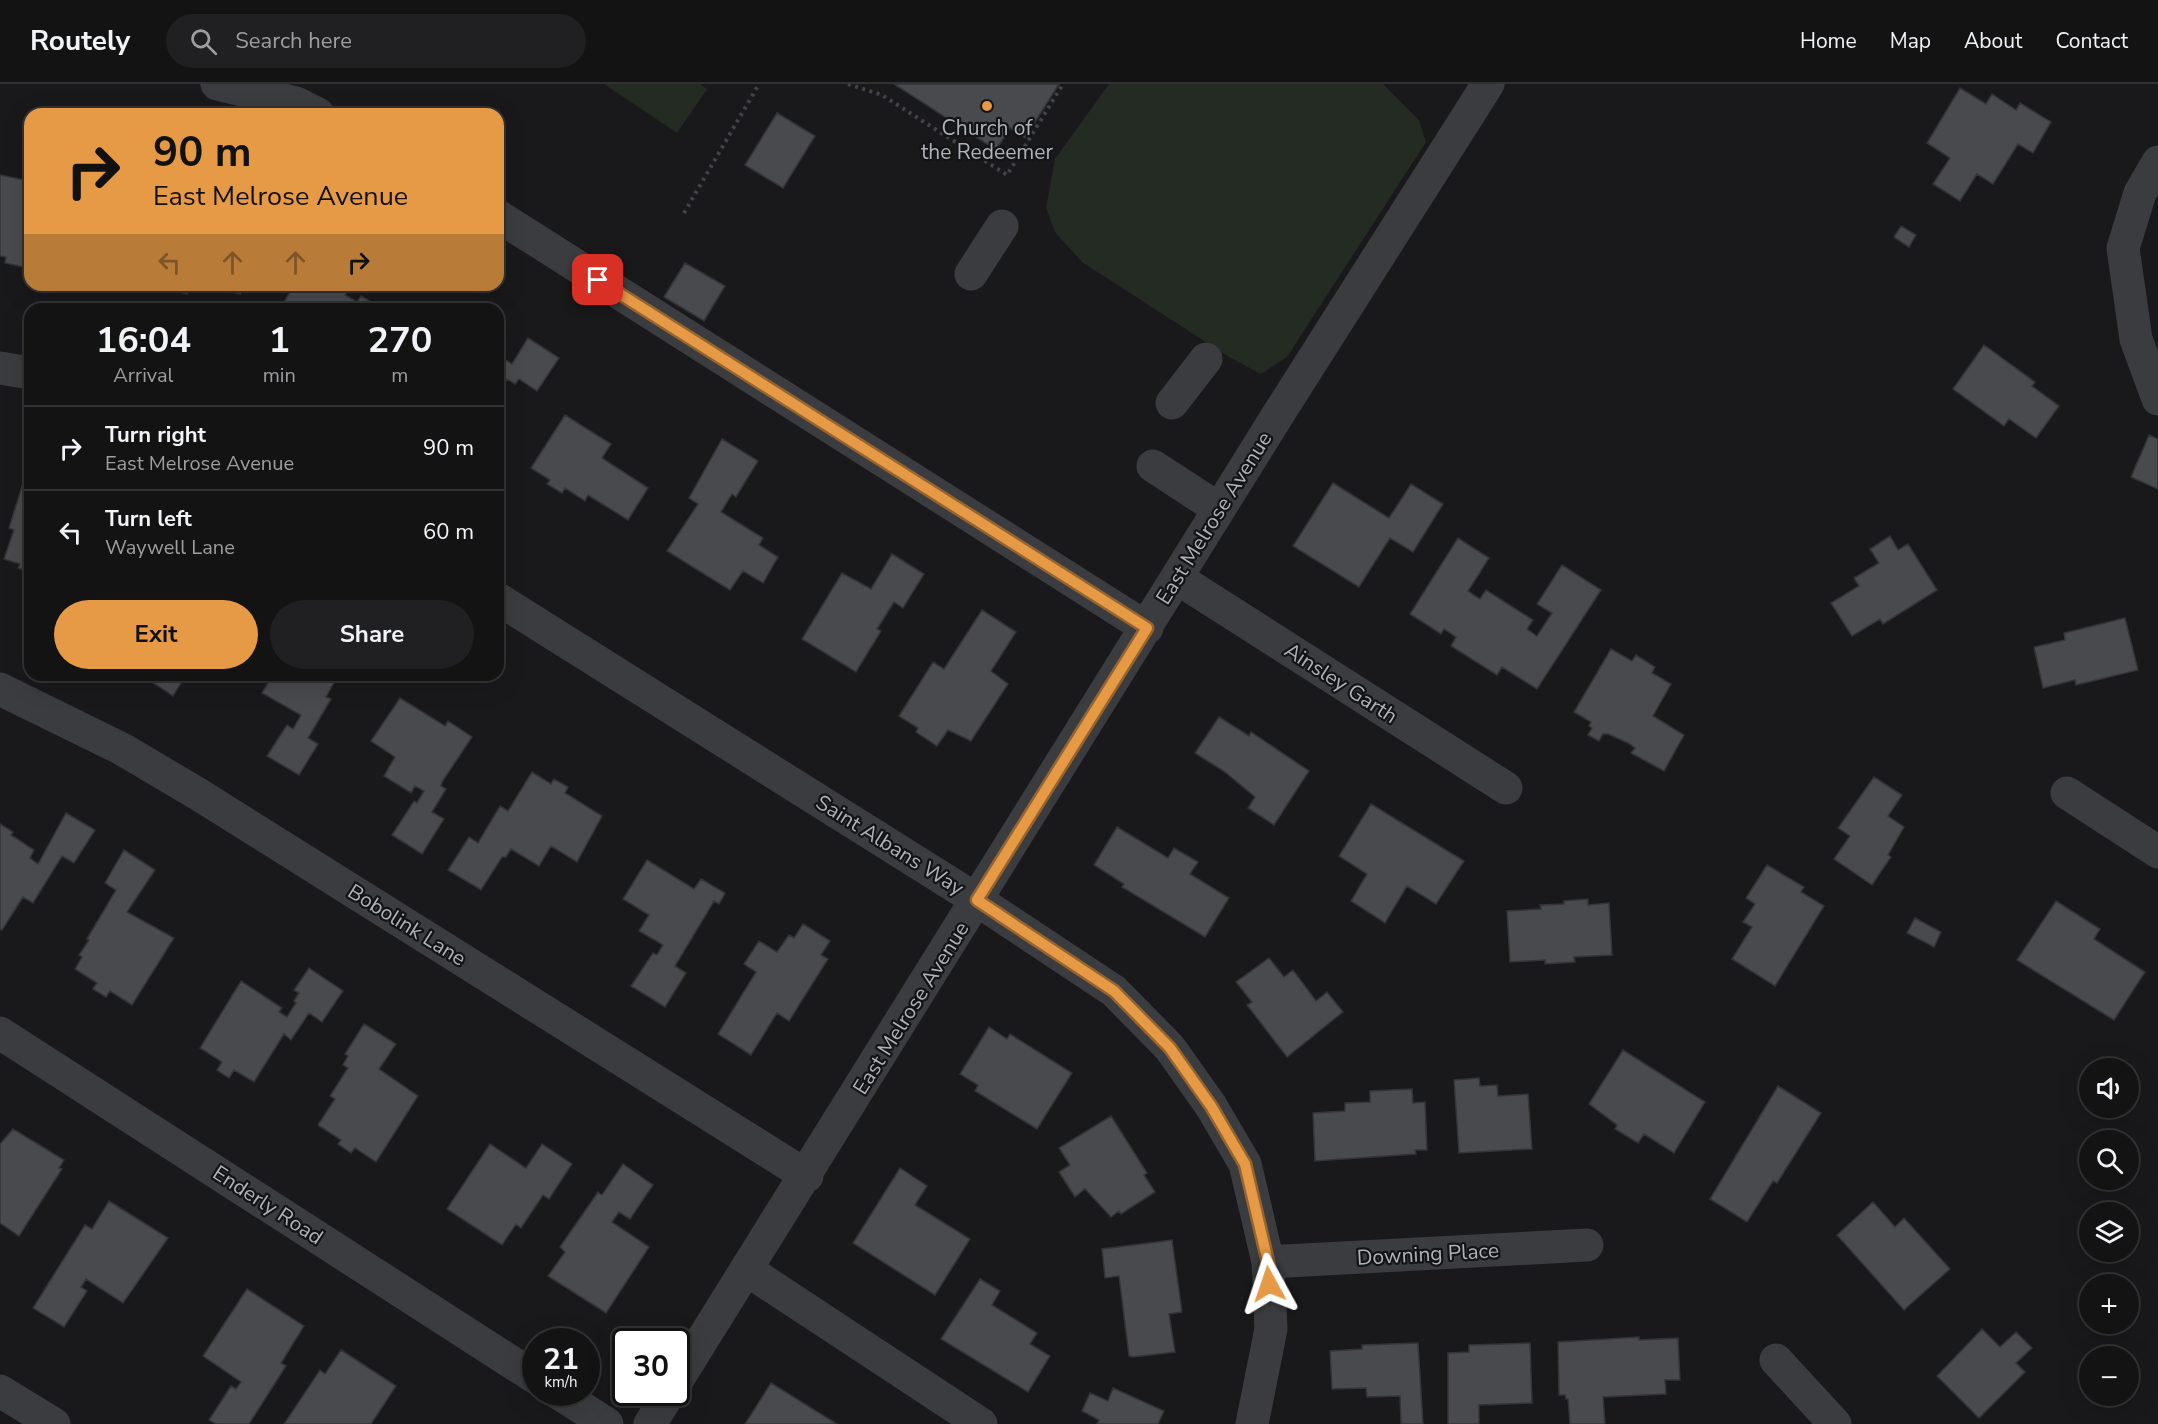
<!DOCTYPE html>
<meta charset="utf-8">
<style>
body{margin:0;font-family:"Nunito Sans",sans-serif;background:#202022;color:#f1f3f6;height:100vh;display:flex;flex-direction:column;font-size:22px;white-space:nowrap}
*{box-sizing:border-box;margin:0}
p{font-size:20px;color:#9d9ea0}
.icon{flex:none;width:33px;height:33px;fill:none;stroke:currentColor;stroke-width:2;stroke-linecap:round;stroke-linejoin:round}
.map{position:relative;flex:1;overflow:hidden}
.side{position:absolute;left:24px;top:219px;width:480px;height:378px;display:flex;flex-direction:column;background:#131314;border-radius:18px;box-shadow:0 6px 24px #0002,0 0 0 2px #323234}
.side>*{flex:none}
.banner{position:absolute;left:24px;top:24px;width:480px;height:183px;border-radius:18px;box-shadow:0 6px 24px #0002,0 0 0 2px #323234;background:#e69a46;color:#111;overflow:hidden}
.tools{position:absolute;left:2079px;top:974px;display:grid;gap:12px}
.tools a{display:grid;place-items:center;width:60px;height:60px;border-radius:50%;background:#131314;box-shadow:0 6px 24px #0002,0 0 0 2px #323234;font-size:30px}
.speed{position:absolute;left:522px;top:1244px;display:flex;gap:12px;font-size:30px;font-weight:700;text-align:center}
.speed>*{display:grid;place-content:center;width:78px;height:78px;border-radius:50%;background:#131314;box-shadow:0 6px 24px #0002,0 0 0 2px #323234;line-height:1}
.speed small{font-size:15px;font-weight:400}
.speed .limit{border:3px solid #111;border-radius:9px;background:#fff;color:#111}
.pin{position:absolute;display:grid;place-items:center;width:51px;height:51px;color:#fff;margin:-26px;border-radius:12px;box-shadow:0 3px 9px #0006}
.me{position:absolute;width:66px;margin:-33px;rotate:355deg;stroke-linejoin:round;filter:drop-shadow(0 0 4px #0008)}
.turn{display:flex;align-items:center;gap:21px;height:126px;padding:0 30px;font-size:27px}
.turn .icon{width:78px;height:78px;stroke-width:2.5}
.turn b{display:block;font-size:42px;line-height:51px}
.lanes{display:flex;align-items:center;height:57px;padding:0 30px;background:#0003;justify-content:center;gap:30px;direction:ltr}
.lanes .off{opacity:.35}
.eta{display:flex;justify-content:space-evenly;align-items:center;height:102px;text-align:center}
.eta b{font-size:36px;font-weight:700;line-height:42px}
.cta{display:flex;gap:12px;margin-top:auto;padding:12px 30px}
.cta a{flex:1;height:69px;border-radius:36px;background:#e69a46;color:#111;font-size:24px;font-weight:700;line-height:69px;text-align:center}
.cta a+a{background:#202022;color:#f1f3f6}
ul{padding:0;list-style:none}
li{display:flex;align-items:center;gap:18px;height:84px;padding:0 30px;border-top:2px solid #323234}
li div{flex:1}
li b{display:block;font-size:22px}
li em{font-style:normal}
header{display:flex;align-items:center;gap:36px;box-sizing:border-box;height:84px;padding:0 30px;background:#131314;border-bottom:2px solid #323234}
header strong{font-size:28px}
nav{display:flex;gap:33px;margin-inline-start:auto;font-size:21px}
.search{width:420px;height:54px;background:#202022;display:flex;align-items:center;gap:15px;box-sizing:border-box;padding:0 21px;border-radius:33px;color:#9d9ea0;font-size:22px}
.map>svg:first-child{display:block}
.green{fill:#232b23}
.building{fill:#484a4e;stroke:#333437;stroke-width:1.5}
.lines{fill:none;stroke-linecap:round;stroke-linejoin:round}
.path{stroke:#404347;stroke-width:4;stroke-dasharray:3 4.5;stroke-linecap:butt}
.minor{stroke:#3a3c40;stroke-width:33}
.route-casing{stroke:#96642e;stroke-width:15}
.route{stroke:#e69a46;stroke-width:10}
.poi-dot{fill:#e69a46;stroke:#141416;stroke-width:2}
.labels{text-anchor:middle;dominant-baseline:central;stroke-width:4.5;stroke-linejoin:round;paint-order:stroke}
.poi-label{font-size:21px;fill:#acb2ba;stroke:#141416}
.street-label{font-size:21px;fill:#acb2ba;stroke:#141416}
</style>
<header>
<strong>Routely</strong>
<div class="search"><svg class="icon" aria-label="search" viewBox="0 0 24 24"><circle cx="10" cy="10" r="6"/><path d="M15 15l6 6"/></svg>Search here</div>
<nav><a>Home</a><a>Map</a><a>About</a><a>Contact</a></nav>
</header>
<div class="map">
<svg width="2158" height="1340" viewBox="0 0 2158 1340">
<rect width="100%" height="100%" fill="#19191b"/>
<path class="green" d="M604 0H700L707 5 677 49Z
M1109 0H1383L1419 36 1426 58 1287 273 1261 290 1229 273 1082 178 1055 148 1046 124 1055 75Z"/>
<path class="building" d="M894 0H1059L1025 54 1010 44 996 66Z
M1960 4 1986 20 1992 10 2016 26 2020 19 2051 38 2033 69 2018 60 1993 100 1977 90 1960 117 1933 100 1950 74 1927 59Z
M777 29 815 52 783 104 745 81Z
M0 91 30 97V177L25 176 24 183 5 179 6 173 0 172Z
M1901 142 1916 151 1909 163 1894 153Z
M685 179 725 202 704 237 664 213Z
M150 201H189L187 210 165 204 164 208 149 204Z
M208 201H242L240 210Z
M294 201H351L345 211 357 218 361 212 384 225H280Z
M528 254 559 274 537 307 519 295 515 300 507 295 498 313V271L512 280Z
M1984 261 2035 298 2032 302 2059 322 2036 354 2009 335 2004 342 1953 305Z
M565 331 611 360 602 374 648 404 628 436 588 411 585 417 565 404 562 409 547 400 550 396 531 384Z
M2149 351 2158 355V405L2131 393Z
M722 355 758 377 736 413 732 410 721 428 763 454 759 461 778 473 763 499 743 487 730 506 667 467 698 420 689 414Z
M23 399 30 401V488L18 484 20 480 4 475 14 446 9 444Z
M1333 399 1389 434 1411 400 1443 420 1413 468 1390 454 1359 503 1293 462Z
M1890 452 1898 466 1908 460 1937 506 1883 540 1880 535 1852 552 1831 519 1859 502 1854 494 1879 479 1870 465Z
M1458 454 1489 474 1468 507 1480 515 1486 506 1533 536 1527 545 1537 552 1552 529 1537 520 1562 481 1601 506 1537 605 1502 583 1497 591 1451 562 1456 553 1444 545 1441 550 1410 530Z
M892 470 924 490 903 524 894 518 877 545 881 547 856 588 802 555 842 489 871 505Z
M982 526 1016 548 991 587 1008 600 971 657 948 646 937 662 916 648 918 644 899 632 933 578 944 585Z
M2125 534 2138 586 2076 601 2075 596 2043 604 2034 563 2065 556 2064 549Z
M1611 565 1632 577 1636 571 1655 583 1652 589 1671 600 1653 632 1684 651 1664 687 1631 669 1635 664 1628 659 1608 650H1603L1599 657 1588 651 1592 644 1589 642 1591 638 1574 628Z
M141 591H186L173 612Z
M273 591H338L326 613 331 615 308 654 318 660 299 691 267 672 287 641 293 645 301 631 262 609Z
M400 614 445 642 448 637 472 653 442 698 441 702 446 705 432 728 444 735 422 770 392 751 414 717 417 719 424 707 415 702 411 709 384 692 395 673 371 657Z
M1219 633 1249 652 1251 648 1309 687 1274 741 1248 724 1255 713 1225 688 1195 669Z
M532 688 551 700 554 695 568 703 565 709 602 732 577 778 551 762 539 782 511 765 506 773H502L481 806 448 786 469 753 478 759 500 722 508 727Z
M1874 693 1902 711 1888 732 1904 743 1888 771 1891 773 1872 801 1834 775 1850 752 1838 744Z
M1371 720 1464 777 1436 820 1407 802 1385 839 1351 817 1367 790 1339 772Z
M66 729 95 746 74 779 62 772 33 819 23 813 2 846 0 845V740L13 748 11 751 34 766 30 774 38 780Z
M1117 743 1168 774 1174 764 1198 778 1190 790 1229 814 1205 853 1122 803 1124 800 1094 781Z
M124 766 155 786 127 828 174 854 132 921 110 907 106 913 93 905 97 899 75 885 82 873 79 871 89 856 87 855 116 806 105 799Z
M647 776 694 805 701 795 725 809 719 820 714 817 675 882 686 889 665 923 631 902 653 869 657 871 663 861 639 847 649 831 623 815Z
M1767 781 1804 803 1801 808 1824 822 1775 902 1732 875 1752 843 1743 838 1755 820 1746 814Z
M1588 815V821L1609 819 1612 871 1574 873 1575 878 1545 880V876L1510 878 1507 827 1541 825 1540 821 1564 820V817Z
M2056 817 2100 845 2094 855 2145 888 2114 936 2017 876Z
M1915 834 1941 848 1934 863 1907 849Z
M803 840 830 857 821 871 828 875 789 937 777 929 751 971 718 950 756 888 744 880 759 857 777 868 789 851 794 854Z
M1269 874 1284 893 1293 886 1316 917 1327 908 1343 928 1287 973 1247 921 1252 918 1236 898Z
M309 884 343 907 322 938 309 929 291 956 284 950 254 998 234 986 229 994 217 986 222 978 200 964 241 897 282 924 279 928 287 933 296 919 294 917 299 909 294 906Z
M364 940 396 960 379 985 418 1012 376 1078 355 1064 351 1069 338 1060 341 1056 318 1041 335 1015 330 1012 348 984 343 981 348 972 345 970Z
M989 943 1007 955 1010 950 1072 989 1037 1045 975 1007 978 1001 960 990Z
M1623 966 1705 1018 1674 1069 1644 1050 1638 1059 1615 1045 1617 1041 1589 1020Z
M1479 994 1480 1002 1497 1001 1498 1012 1528 1010 1532 1065 1459 1069 1454 996Z
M1778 1002 1821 1029 1777 1099 1773 1097 1747 1138 1710 1115Z
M1412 1005 1413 1019 1425 1018 1427 1066H1415L1416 1070 1315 1077 1313 1029 1345 1027V1019L1370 1018V1007Z
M1111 1032 1147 1089 1144 1091 1155 1108 1121 1130 1119 1127 1111 1133 1085 1105 1075 1113 1059 1088 1070 1081 1059 1064Z
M13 1045 64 1076 59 1084 62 1085 19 1152 0 1139V1060Z
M490 1060 526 1084 542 1060 572 1080 549 1115 543 1111 521 1144 516 1140 502 1161 447 1125Z
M623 1080 653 1101 630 1135 619 1128 612 1138 649 1163 606 1229 548 1192 565 1168 560 1163 598 1108 602 1111Z
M900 1084 927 1102 915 1121 970 1155 935 1211 853 1159Z
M109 1117 168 1154 123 1219 86 1195 81 1203 87 1207 64 1243 33 1224 85 1141 92 1145Z
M1873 1118 1895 1143 1904 1134 1950 1185 1904 1226 1837 1151Z
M1172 1156 1182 1228 1169 1230 1175 1268 1133 1273 1129 1272 1119 1192 1105 1194 1102 1165Z
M980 1195 1000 1207 992 1221 1037 1249 1030 1260 1050 1272 1028 1308 941 1255Z
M247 1205 304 1242 281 1279 286 1282 249 1340H216L209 1336 231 1302 236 1305 241 1298 203 1272Z
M1982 1245 2000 1263 2016 1248 2032 1264 2016 1279 2025 1288 1979 1334 1937 1292Z
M1639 1253V1256L1678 1254 1680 1296H1665L1666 1310 1603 1313 1605 1340H1570L1568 1315H1566L1565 1311H1559L1558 1258Z
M1418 1259 1423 1340H1401L1400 1312 1367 1313 1366 1304 1332 1305 1330 1267 1362 1265V1261Z
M1530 1259 1532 1319 1479 1321V1340H1448V1269L1469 1268V1261Z
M341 1266 396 1302 371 1340H284L320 1286 325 1290Z
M771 1299 837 1340H745Z
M1113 1304 1164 1327 1158 1340H1097L1099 1336 1082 1327 1090 1309 1108 1317Z"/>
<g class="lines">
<path class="path" d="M848 0 882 11 1007 91 1063 0
M684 129 759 0"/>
<path class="minor" d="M217 0 296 19 318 30
M2158 78 2140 109 2123 164 2136 255 2158 315
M498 132 1147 544
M971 190 1002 142
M0 284 30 289
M1172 319 1206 275
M1153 382 1219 425
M1177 494 1506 704
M498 515 977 816 1114 907 1170 964 1211 1022 1245 1080 1268 1178 1271 1245 1252 1340
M0 605 122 665 198 710 807 1092
M2067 709 2158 768
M0 949 536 1294
M1268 1178 1587 1161
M747 1186 981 1340
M1776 1276 1835 1340
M676 1298 1279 329 1488 0
M0 1307 54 1340
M557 1308 607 1340
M650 1340 670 1308"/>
</g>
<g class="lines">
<defs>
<path id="route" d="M598 196 1147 544 977 816 1114 907 1170 964 1211 1022 1245 1080 1268 1178 1269 1200"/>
</defs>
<use href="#route" class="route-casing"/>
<use href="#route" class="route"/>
</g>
<circle class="poi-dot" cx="987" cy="22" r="6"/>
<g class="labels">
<g class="poi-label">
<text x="987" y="44">Church of<tspan x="987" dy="24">the Redeemer</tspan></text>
</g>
<g class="street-label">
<text transform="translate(1214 434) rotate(-58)">East Melrose Avenue</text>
<text transform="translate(1341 599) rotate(33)">Ainsley Garth</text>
<text transform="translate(890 761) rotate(32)">Saint Albans Way</text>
<text transform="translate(407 841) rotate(32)">Bobolink Lane</text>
<text transform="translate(911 924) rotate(-58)">East Melrose Avenue</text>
<text transform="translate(268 1121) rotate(33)">Enderly Road</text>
<text transform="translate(1428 1170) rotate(-3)">Downing Place</text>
</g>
</g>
</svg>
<div class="tools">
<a><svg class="icon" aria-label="sound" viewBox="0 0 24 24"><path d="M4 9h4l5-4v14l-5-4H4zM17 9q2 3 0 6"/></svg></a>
<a><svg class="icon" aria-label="search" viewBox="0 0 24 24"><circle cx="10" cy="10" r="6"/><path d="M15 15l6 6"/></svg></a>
<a><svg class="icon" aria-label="layers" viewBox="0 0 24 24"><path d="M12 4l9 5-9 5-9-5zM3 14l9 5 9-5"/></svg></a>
<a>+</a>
<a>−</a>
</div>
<div class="speed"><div>21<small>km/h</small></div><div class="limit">30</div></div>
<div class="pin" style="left:598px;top:196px;background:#d93025"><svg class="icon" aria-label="arrive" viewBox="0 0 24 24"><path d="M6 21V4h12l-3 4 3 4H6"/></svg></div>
<svg class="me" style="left:1269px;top:1200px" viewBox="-20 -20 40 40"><path d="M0-17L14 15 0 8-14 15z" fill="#e69a46" stroke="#fff" stroke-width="4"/></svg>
<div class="banner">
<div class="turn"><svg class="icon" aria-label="right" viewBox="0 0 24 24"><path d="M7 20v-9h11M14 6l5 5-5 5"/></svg><div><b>90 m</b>East Melrose Avenue</div></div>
<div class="lanes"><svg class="icon off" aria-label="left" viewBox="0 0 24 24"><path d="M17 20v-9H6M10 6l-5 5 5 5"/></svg><svg class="icon off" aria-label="ahead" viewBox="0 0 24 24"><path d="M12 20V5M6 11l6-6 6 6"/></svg><svg class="icon off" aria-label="ahead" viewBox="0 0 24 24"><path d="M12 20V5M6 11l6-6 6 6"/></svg><svg class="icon" aria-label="right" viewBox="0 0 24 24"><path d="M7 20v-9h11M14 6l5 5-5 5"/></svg></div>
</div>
<section class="side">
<div class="eta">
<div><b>16:04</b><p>Arrival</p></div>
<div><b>1</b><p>min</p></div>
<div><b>270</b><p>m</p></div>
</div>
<ul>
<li><svg class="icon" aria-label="right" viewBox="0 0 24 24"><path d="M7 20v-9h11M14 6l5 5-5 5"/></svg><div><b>Turn right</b><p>East Melrose Avenue</p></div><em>90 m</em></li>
<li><svg class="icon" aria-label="left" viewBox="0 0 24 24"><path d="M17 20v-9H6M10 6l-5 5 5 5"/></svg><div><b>Turn left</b><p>Waywell Lane</p></div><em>60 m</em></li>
</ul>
<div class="cta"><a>Exit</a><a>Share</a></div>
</section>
</div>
